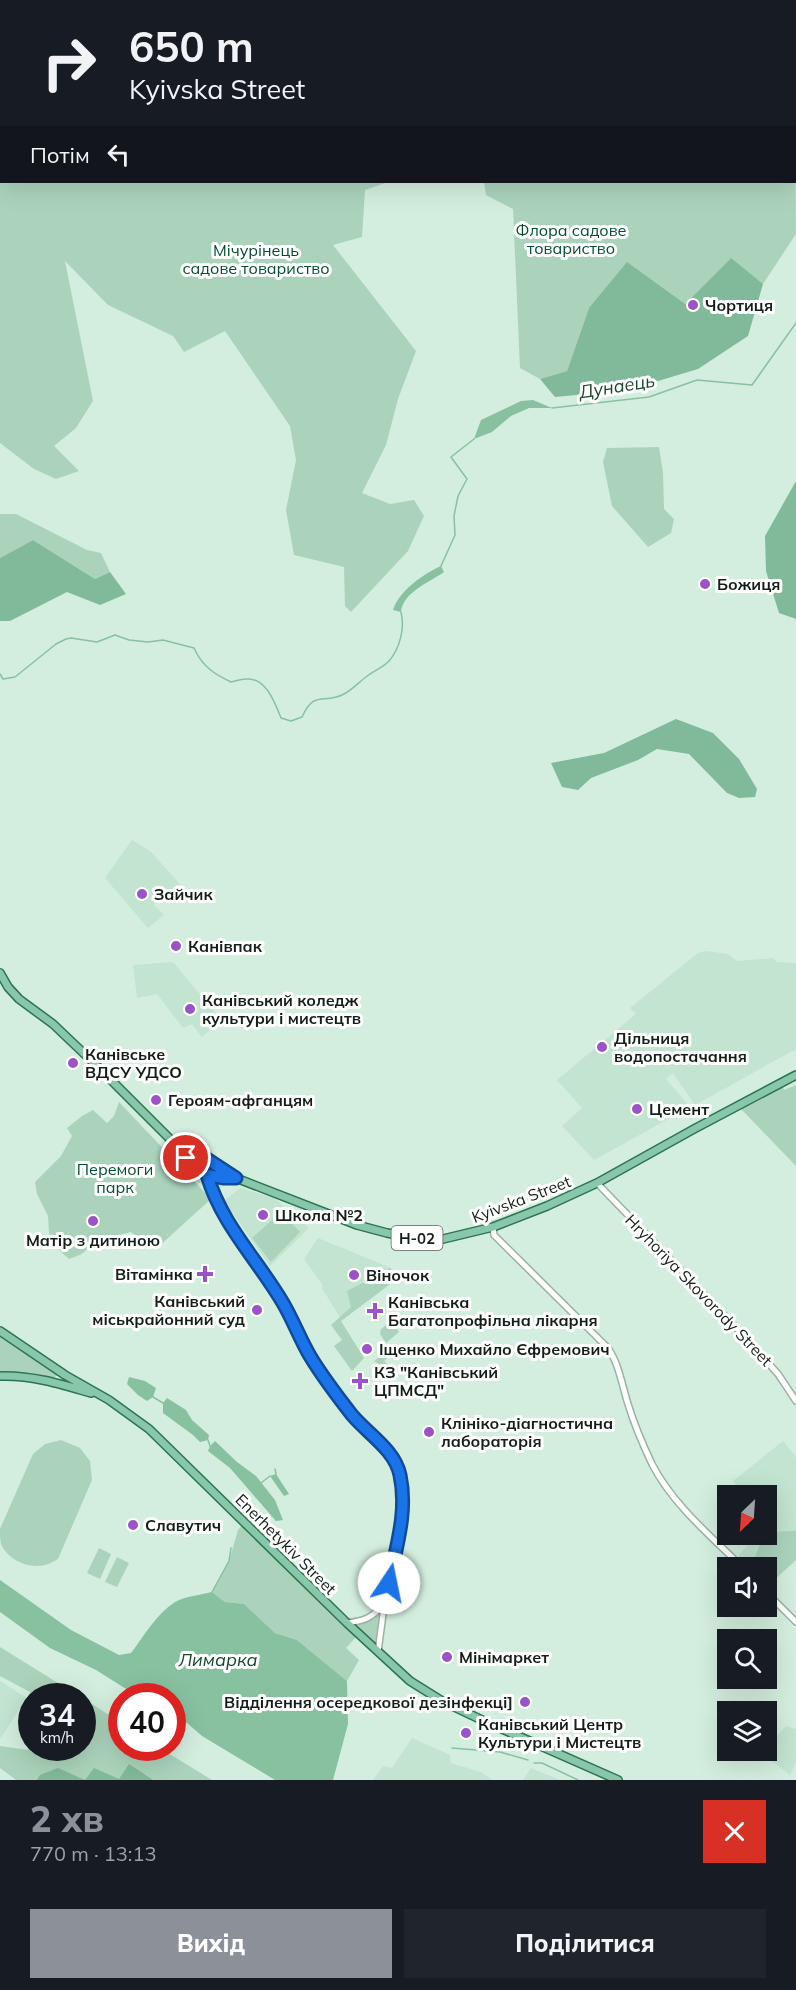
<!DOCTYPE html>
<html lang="uk">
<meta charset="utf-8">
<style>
body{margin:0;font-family:Mulish,sans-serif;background:#20242c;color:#f1f3f6;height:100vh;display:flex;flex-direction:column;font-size:22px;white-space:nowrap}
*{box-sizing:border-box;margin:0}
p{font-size:20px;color:#9ea1a6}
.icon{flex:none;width:33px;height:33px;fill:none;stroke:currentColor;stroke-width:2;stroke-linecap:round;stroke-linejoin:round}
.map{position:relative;height:1780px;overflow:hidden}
.side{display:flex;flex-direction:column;background:#171b24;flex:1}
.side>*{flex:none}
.hud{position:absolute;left:0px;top:0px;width:796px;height:183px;box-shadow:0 6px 24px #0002;background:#171b24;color:#f1f3f6;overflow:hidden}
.needle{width:39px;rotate:205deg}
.buttons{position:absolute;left:717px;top:1485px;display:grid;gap:12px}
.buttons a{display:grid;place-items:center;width:60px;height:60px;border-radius:0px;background:#171b24;box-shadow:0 6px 24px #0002;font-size:30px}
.speed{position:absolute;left:18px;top:1683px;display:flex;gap:12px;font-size:30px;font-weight:700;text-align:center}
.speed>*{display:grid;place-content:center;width:78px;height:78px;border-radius:50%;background:#171b24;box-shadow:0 6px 24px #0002;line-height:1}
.speed small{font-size:15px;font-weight:400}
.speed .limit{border:9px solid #d22;background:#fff;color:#111}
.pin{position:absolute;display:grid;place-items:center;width:51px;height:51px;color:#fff;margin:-26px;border:3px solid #fff;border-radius:50%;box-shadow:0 2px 6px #0007}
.me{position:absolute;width:66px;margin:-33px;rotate:11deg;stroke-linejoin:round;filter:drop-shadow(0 0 4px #0008)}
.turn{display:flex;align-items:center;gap:21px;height:126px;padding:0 30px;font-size:27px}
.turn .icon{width:78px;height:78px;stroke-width:2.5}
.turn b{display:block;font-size:42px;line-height:51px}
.then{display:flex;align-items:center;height:57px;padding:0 30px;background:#0003;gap:12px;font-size:22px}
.round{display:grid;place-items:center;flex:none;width:63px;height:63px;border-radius:0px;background:#20242c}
.headline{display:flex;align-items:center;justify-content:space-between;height:102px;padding:0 30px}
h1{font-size:36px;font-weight:800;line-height:45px;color:#8c9099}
.primary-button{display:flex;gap:12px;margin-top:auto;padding:12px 30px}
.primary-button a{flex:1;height:69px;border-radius:0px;background:#8c9099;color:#fff;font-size:24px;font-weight:800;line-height:69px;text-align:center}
.primary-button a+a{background:#20242c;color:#f1f3f6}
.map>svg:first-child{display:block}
.built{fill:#c2e4d0}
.green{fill:#abd3bb}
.forest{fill:#81ba9a}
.water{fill:#88c1a0}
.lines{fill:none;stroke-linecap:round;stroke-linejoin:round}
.stream{stroke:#88c1a0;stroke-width:1.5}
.minor-casing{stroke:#99b2a3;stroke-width:8}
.major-casing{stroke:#2d7452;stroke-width:10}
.minor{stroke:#fff;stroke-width:5}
.major{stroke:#89c7aa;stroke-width:7}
.route-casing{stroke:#114b97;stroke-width:15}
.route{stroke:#1a73e8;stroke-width:10}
.poi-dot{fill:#9a54c8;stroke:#fff;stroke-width:2}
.labels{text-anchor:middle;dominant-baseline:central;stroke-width:6;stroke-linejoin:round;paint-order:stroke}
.shield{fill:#fff;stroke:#5b625e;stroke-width:1.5}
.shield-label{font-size:15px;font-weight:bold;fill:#151f19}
.park-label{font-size:16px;fill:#034e30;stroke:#fff}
.poi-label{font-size:16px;font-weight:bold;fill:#151f19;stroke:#fff;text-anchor:start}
.street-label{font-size:16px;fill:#151f19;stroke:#fff}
.water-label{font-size:18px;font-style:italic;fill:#194630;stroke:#fff}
</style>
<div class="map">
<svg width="796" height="1780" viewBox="0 0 796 1780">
<rect width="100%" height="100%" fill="#d3eede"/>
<path class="built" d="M132 840 150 851 180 884 153 904 164 915 148 928 105 878Z
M706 951 728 954 737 961 774 958 776 962 796 963V1049L695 1105 673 1073 666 1079 690 1107 594 1160 562 1126 582 1108 557 1080 636 1014 630 1008 698 953Z
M173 962 221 1019 202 1037 192 1024 183 1028 157 994 137 998 133 965Z
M240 1188 274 1198 309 1228 270 1266 224 1201Z
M318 1238 391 1268 393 1282 341 1319 323 1290 322 1284 304 1259Z
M783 1441 796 1457V1560L774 1580 767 1582 766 1568 748 1567 738 1556 756 1535 766 1534V1496L745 1495 733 1481Z
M0 1681 27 1698 0 1739Z
M786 1726 796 1729V1762L790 1775 761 1753 766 1750 767 1747Z
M412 1738 450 1755 451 1763 481 1772 492 1780H373L383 1766 392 1768Z
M531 1768 560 1780H523Z"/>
<path class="green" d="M196 0H518L519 1 215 2Z
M1 105 2 182H388L365 190 362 237 333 245 416 351 398 399 386 445 362 493 390 504 414 500 424 516 408 551 351 612 345 606 344 567 294 555 286 510 296 460 290 426 225 331 184 352 173 336 108 305 65 261 93 401 76 428 54 446 79 471 56 479 34 469 0 443V106Z
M795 128 796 234 763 284 730 259 685 304 589 308 567 371 540 379 520 368 513 209 486 195 484 182H795Z
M659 447 663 473 664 509 674 519 671 533 648 547 612 506 603 462 607 448Z
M0 514H16L87 550 101 553 110 572 95 579 33 540 0 558Z
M796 1085V1166L741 1109 783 1087 784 1090Z
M119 1102 211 1199 157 1248 147 1244 131 1232 101 1239 80 1255 69 1259 59 1250 49 1233 48 1216 37 1194 35 1182 61 1156 72 1136 67 1128 82 1116 93 1110 107 1123 114 1116Z
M281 1212 300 1232 271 1262 252 1238Z
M391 1268 393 1282 341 1321 364 1358 352 1371 334 1346 342 1340 331 1325 351 1307 347 1291Z
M390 1322 395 1325 399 1332 386 1343 380 1334 381 1329Z
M0 1334 33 1358 56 1372 57 1375 54 1378 25 1373 0 1371Z
M391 1349 395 1352 384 1361 395 1370 390 1371 374 1361Z
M61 1440 80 1448 90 1461 92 1480 58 1559C54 1561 49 1564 45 1565 28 1569 8 1560 1 1544 0 1540 0 1534 0 1529L33 1454 45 1444Z
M242 1525 356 1637 346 1648 359 1660 347 1681 297 1640 275 1633 244 1604 225 1602 212 1592 229 1561 238 1530Z
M796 1531V1560L774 1580 767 1572 766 1568 762 1567 754 1559 759 1547 761 1535 766 1534 767 1532Z
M99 1548 111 1554 100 1579 87 1573Z
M117 1557 129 1563 117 1587 105 1582Z
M379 1612 376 1642H372L355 1625 373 1619Z
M0 1647 79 1696H32L31 1718 26 1709 30 1692 0 1676Z
M83 1698 121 1723 122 1748H160L212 1780H16L0 1768V1746L28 1750 31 1735 32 1748H82Z"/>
<path class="forest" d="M584 0H796V6L795 2H585Z
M731 258 763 284 748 336 698 369 628 390 555 397 540 379 567 371 589 308 627 262 685 304Z
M796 481V619L779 613 766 571 765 536Z
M33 540 95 579 110 572 126 594 100 605 67 592 10 621H0V558Z
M676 719 713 733 739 759 757 789 755 797 739 798 727 793 689 754 657 749 638 760 591 778 578 790 562 787 551 763 604 753Z
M129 1764 153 1780H85L94 1768 119 1779Z
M58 1768 85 1780H37L40 1775Z"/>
<path class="water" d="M533 400 552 408H529L511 416 492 432 474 439 481 420 521 401Z
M441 566 444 572C430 582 403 592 401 612L393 610C399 591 423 574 441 566Z
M129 1377 145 1381 156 1388 153 1397 147 1401 138 1395 127 1384Z
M167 1398 186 1410 192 1420 209 1435 208 1440 200 1442 193 1435 163 1413V1403Z
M215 1441 237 1462 256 1476 275 1500 283 1520 276 1521 230 1468 208 1451 210 1446Z
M276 1474 289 1494 284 1496 270 1476Z
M0 1580 71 1630 119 1655 131 1653C144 1636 156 1614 175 1602 186 1596 200 1595 212 1592L225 1602 244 1604 275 1633 297 1640 347 1681 348 1724 333 1780H275L202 1736 186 1722 173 1713 172 1696H142L131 1692 96 1670 50 1648 0 1612Z"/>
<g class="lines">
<path class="stream" d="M552 408 649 397 697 380 752 385 796 323
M441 566 455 535 454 516 458 496 467 479 451 457 474 439
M0 674 3 679 15 677 56 644 66 639 71 638 97 642 115 635 129 640 148 642 163 640 194 648C202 666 214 674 231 682 236 681 241 679 246 679 266 677 275 703 281 718L291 721 302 717C315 689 323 705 344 694 352 690 359 682 366 677 373 671 384 667 389 661 400 648 405 628 401 612
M153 1397 163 1403
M208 1440 210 1446
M275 1469 276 1474
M261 1483 270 1476
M212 1592 229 1561 231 1548
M452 1748 500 1752 528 1760
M534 1763H542L578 1780"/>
<defs>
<path id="minor" d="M207 1175C222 1226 257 1259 283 1304 293 1321 300 1340 311 1357 322 1376 337 1394 350 1412 365 1433 391 1447 399 1472 406 1490 404 1528 396 1544L385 1599 378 1652
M597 1183 730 1321 778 1374 796 1401
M493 1227 494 1235 608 1348C619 1364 622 1385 628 1404 634 1424 643 1445 652 1464 673 1505 711 1536 743 1568
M766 1592 796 1622
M347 1623C363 1621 374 1618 383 1603"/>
<path id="major" d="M0 973 8 987 19 999 53 1024 95 1064 169 1138 183 1158 207 1175 223 1178H236
M186 1158 207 1159 236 1178 357 1225 387 1233 424 1240H439L493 1227 547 1206 597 1183 694 1129 796 1075
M0 1331 65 1375 109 1400 149 1429 347 1623 410 1681 442 1701 484 1721 618 1780
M0 1376C32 1375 61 1384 91 1393"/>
</defs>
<use href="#minor" class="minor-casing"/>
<use href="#major" class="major-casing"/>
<use href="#minor" class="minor"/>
<use href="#major" class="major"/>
</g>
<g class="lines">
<defs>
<path id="route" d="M186 1158 207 1159 236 1178H223L207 1175C222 1225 257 1259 283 1303 293 1320 300 1339 310 1356 322 1376 338 1397 352 1415 368 1434 395 1450 400 1475 408 1512 396 1547 389 1583"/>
</defs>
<use href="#route" class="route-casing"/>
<use href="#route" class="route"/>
</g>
<g class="poi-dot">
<circle cx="693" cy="305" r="6"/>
<circle cx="705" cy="584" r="6"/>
<circle cx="142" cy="894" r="6"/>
<circle cx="176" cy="946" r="6"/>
<circle cx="190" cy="1009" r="6"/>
<circle cx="602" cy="1047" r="6"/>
<circle cx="73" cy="1063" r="6"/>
<circle cx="156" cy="1100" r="6"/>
<circle cx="637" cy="1109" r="6"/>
<circle cx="263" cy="1215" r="6"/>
<circle cx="93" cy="1221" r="6"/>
<path d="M202 1265h6v6h6v6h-6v6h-6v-6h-6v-6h6z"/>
<circle cx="354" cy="1275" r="6"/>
<circle cx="257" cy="1310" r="6"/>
<path d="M372 1302h6v6h6v6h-6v6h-6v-6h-6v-6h6z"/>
<circle cx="367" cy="1349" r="6"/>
<path d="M357 1372h6v6h6v6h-6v6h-6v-6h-6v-6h6z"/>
<circle cx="429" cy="1432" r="6"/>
<circle cx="133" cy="1525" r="6"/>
<circle cx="447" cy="1657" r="6"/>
<circle cx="525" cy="1702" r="6"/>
<circle cx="466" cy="1733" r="6"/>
</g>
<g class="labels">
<rect class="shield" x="391.5" y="1226" width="51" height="24" rx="4.5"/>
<g class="shield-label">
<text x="417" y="1238">Н-02</text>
</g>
<g class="park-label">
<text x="571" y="230">Флора садове<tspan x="571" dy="18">товариство</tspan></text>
<text x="256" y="250">Мічурінець<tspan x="256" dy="18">садове товариство</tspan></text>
<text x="115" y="1169">Перемоги<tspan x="115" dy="18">парк</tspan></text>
</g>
<g class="poi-label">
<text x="705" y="305">Чортиця</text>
<text x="717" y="584">Божиця</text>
<text x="154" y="894">Зайчик</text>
<text x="188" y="946">Канівпак</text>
<text x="202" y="1000">Канівський коледж<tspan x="202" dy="18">культури і мистецтв</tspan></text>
<text x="614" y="1038">Дільниця<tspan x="614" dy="18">водопостачання</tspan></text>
<text x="85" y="1054">Канівське<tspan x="85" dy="18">ВДСУ УДСО</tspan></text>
<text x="168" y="1100">Героям-афганцям</text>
<text x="649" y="1109">Цемент</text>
<text x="275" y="1215">Школа №2</text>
<text x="93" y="1240" text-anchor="middle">Матір з дитиною</text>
<text x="193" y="1274" text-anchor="end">Вітамінка</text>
<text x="366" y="1275">Віночок</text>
<text x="245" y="1301" text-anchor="end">Канівський<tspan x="245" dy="18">міськрайонний суд</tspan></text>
<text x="388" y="1302">Канівська<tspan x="388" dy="18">Багатопрофільна лікарня</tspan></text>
<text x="379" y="1349">Іщенко Михайло Єфремович</text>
<text x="374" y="1372">КЗ "Канівський<tspan x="374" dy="18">ЦПМСД"</tspan></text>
<text x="441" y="1423">Клініко-діагностична<tspan x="441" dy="18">лабораторія</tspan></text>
<text x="145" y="1525">Славутич</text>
<text x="459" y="1657">Мінімаркет</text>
<text x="513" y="1702" text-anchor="end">Відділення осередкової дезінфекці]</text>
<text x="478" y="1724">Канівський Центр<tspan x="478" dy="18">Культури і Мистецтв</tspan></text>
</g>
<g class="street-label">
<text transform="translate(521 1199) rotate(-21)">Kyivska Street</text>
<text transform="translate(699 1290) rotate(46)">Hryhoriya Skovorody Street</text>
<text transform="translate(286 1544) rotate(45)">Enerhetykiv Street</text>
</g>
<g class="water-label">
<text transform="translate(617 386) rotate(-9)">Дунаець</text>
<text x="218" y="1659">Лимарка</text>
</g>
</g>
</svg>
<div class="buttons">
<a><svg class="needle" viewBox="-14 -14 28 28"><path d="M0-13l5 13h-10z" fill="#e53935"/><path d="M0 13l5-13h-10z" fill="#9ea1a6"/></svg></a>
<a><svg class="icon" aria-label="sound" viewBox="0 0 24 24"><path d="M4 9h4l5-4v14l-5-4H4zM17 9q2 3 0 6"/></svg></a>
<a><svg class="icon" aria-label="search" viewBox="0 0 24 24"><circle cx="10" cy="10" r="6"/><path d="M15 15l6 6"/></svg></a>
<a><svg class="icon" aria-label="layers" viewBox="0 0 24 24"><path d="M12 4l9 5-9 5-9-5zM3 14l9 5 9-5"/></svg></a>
</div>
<div class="speed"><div>34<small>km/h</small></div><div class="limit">40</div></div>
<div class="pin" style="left:186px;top:1158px;background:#d93025"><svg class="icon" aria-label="arrive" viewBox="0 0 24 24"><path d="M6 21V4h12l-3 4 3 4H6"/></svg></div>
<svg class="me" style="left:389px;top:1583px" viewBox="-20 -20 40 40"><circle r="19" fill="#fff"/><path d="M0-13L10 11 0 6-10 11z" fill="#1a73e8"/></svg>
<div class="hud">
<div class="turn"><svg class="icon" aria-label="right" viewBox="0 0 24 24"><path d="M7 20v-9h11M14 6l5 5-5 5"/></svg><div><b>650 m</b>Kyivska Street</div></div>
<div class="then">Потім<svg class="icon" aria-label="left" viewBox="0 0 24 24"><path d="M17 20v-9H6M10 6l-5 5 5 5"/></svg></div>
</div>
</div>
<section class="side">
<div class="headline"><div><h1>2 хв</h1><p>770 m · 13:13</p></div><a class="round" style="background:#d93025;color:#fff"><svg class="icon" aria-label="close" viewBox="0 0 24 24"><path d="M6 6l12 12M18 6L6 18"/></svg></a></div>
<div class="primary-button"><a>Вихід</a><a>Поділитися</a></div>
</section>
